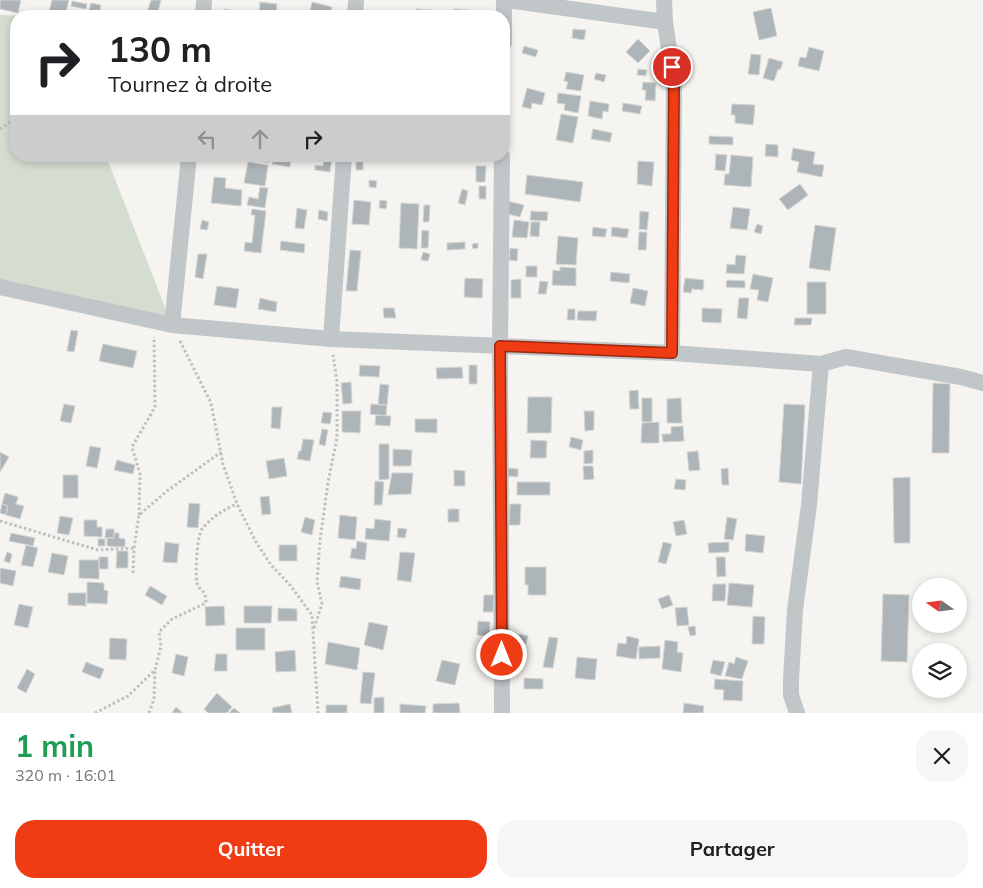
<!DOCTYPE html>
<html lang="fr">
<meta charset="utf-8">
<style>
body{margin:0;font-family:Mulish,sans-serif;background:#f6f6f6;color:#202124;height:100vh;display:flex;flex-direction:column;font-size:19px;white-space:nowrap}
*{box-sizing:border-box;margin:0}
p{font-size:16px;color:#757577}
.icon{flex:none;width:28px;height:28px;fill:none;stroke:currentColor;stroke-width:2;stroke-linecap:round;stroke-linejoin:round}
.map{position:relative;height:713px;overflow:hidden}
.sheet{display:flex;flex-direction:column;background:#fff;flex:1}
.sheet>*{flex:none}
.top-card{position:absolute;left:10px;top:10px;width:500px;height:152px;border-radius:20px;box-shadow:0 2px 8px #0003;background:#fff;color:#202124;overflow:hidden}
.needle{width:32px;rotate:284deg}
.controls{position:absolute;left:912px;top:578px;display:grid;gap:10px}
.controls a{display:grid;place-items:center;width:55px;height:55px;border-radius:50%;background:#fff;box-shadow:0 2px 8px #0003;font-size:25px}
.pin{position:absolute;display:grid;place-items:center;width:42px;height:42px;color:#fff;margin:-21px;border:2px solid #fff;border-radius:50%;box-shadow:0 1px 5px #0007}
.me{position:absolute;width:55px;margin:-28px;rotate:0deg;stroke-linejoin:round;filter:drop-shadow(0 0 4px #0008)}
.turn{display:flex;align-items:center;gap:18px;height:105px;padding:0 15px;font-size:22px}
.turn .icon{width:65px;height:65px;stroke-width:2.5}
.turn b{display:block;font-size:35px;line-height:42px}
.lanes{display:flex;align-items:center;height:48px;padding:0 15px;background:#0003;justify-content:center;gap:25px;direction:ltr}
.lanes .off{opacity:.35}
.round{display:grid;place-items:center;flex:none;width:52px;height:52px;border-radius:20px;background:#f6f6f6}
.summary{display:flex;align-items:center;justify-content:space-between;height:85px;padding:0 15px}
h1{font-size:30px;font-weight:700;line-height:38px;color:#1e9e55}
.button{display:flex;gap:10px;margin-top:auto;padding:10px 15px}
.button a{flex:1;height:58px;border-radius:20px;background:#f03c14;color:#fff;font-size:20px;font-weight:700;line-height:58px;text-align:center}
.button a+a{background:#f6f6f6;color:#202124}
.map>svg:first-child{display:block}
.green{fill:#d5dcd0}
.building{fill:#adb5b9;stroke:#d5d5d3}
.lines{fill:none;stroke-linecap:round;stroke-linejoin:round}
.path{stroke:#bdbfc1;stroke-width:3;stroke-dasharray:2.5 2.5;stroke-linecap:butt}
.minor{stroke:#c1c6c8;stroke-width:16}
.route-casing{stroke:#9c270d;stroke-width:12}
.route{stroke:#f03c14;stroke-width:9}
</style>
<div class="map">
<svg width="983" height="713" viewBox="0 0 983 713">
<rect width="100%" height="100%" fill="#f5f4f0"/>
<path class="green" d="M0 15 41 16H16V156H106L172 325 0 287Z"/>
<path class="building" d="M0 0H21L18 13 0 9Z
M52 0H69L65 16H48Z
M151 0H161L157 15 147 13Z
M72 1 87 4 86 9 71 6Z
M260 2 277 4 276 16H259Z
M312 2 332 7 330 16H309Z
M91 3 101 5 99 16H87Z
M771 8 777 36 759 40 753 12Z
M224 9 236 11 235 16H222Z
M416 9 432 10V16H415Z
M454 9 469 10V16H454Z
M400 11 408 13V16H399Z
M573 29 586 30 584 40 572 38Z
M638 39 650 51 638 63 626 52Z
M524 46 538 50 536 57 522 53Z
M809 47 824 51 819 71 798 66 800 57 806 58Z
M751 54 761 55 759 75 748 74Z
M769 58 783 62 780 70 778 69 774 81 763 78Z
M638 69 647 70 646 76 637 75Z
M566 72 584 75 581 91 566 89 568 82 564 81Z
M596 73 606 75 604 82 594 79Z
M643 82 656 83 655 101 645 100 646 90H642Z
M527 88 545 93 542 105 532 103 531 109 522 107Z
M558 93 581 96 578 113 564 110 565 104 557 103Z
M590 101 609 104 608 112 603 111 602 119 588 116Z
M623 103 642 106 640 114 622 111Z
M732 104 755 105 753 125 735 123V115H731Z
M561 114 578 117 573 143 556 140Z
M593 129 612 133 610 142 591 139Z
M709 136 733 137V145L709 144Z
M766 144 778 145V157L765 156Z
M793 148 815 152 813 164 824 165 822 177 797 172 799 162 791 160Z
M716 154 727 155 725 171 715 170Z
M731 155 753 157 751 187 724 185 725 174H729Z
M251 156H271L269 163 251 160Z
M274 156H291L290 167 272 164Z
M324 156H332L330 172 315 170V165L323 166Z
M356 156H363V170H356Z
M430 156H481L480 159Z
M638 161 654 162 652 186 637 184Z
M248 162 268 165 265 186 244 183Z
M476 166H486L485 182H476Z
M527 175 583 182 580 202 525 194Z
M214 177 226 178 225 188 242 190 241 206 211 203Z
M369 180 377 181 376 188 369 187Z
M800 184 808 195 788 210 779 199Z
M479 186H486V199H479Z
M260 187 268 188 265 208 247 205 249 197 258 199Z
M462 189 468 191 465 205 458 203Z
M354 200 371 202 369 225 352 224Z
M380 200 387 201 386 209 379 208Z
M507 201 524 205 520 217 504 213Z
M401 203 419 204 417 249 399 248Z
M424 205H430L429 222H423Z
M733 207 750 209 747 230 730 228Z
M297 208 307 210 304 229 295 228Z
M252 209 266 211 261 253 244 251 245 242 252 243 255 215H251Z
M319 210 328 212 327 221 318 219Z
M531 211 548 212 547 221 530 220Z
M640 211 649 212 647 230 639 229Z
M202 220 209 222 207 230 200 229Z
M514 220 529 222 527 238 512 237Z
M531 222H540L539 237 530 236Z
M757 224 763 226 761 234 754 232Z
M815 225 836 228 830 271 809 268Z
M593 227 607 229 605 237 592 236Z
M612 227 629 229 627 238 611 236Z
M422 230 429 231 428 248H421Z
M639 232H647L646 250H638Z
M558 236 578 238 576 265 556 264Z
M281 241 305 244 304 253 280 250Z
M465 242V249L447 250V243Z
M478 243V248L473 249 472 244Z
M510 248 518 249 517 261 509 260Z
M350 250 361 251 357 291H346Z
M423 252 430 254 428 261 421 260Z
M198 254H207L203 279 195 277Z
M736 255 746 256 744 274 726 273 727 264 735 265Z
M526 266H537V277H526Z
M560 267 576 268V286L552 285 553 270 560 271Z
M611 272 630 274 629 283 610 281Z
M753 274 773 278 768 302 757 300 759 290 750 289Z
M465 278 483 279 482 298 464 297Z
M685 278 704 280 703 290 692 289 691 293 683 292Z
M521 279V298H511V280Z
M727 280 745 281V288L726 287Z
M540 281 548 282 546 294H538Z
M807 282H826V314H807Z
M217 286 239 289 236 308 214 305Z
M633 288 648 291 645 306 630 303Z
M260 298 277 302 276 312 258 309Z
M739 298H749L747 319 737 318Z
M383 308H394L396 318H384Z
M702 308 722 309 721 323 702 322Z
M568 309H575V320H567Z
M578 311H597L596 321 577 320Z
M795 318H812L811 325H794Z
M71 330 78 331 74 352 67 351Z
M103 344 137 351 133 368 99 361Z
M360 365 380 366 379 377 359 376Z
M469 365H477V384H469Z
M462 367 463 378 437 379 436 368Z
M351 382 352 403 343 404 341 383Z
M933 383 950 384 949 453H932Z
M380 384 389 385 387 405H378Z
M638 390 639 409H630L629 391Z
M528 397H552L551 433H527Z
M642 398H652V422H642Z
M681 398 682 423H667V399Z
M64 404 75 406 71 423 60 421Z
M371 404 387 405 386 416 370 414Z
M784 404 805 405 801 484 779 482Z
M272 407H282L280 429 271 428Z
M342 411H361L360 433 342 432Z
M584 411H594V430L585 431Z
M323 412 332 413 330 424 321 423Z
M376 415 391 416 390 426 375 425Z
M415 419H437V433L415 432Z
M659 422V443H641L642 423Z
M683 426 684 441 663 442 662 434H671V427Z
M322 429 328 430 325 446 319 444Z
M571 437 583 440 581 450 569 447Z
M303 439 314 440 310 461 297 459 299 451H301Z
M531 440 547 441 546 458H530Z
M379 444H389V479L379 480Z
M90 446 101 448 97 468 86 466Z
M393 449 412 450 411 466H393Z
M593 450V463L584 464V451Z
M698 451 700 470 689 471 687 452Z
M0 452 9 457 0 472Z
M284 458 287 476 269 479 266 461Z
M117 460 135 465 133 474 114 470Z
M583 466H593L594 479 584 480Z
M508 468 518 469V477L507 476Z
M728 468 729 485H722L721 469Z
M454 470 465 471V486H454Z
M392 473H413L411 494 388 495Z
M63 475H78V498H63Z
M910 477V543H894L893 478Z
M676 479 686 480 685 490 674 489Z
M375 481 384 482 382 505H374Z
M517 482H550V495H517Z
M5 493 18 497 16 504 24 506 20 519 6 515 8 506 2 504Z
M269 496 271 514 262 515 260 497Z
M189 503 200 504 198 528 187 527Z
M2 504 8 506 6 515 0 513Z
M510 504H521L520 525H509Z
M448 509H459V522H448Z
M340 515 357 517 355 540 338 538Z
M60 516 73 518 69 535 57 533Z
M305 517 315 520 312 535 301 532Z
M727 517 737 519 733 540 724 539Z
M375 519 391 521 389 541 365 539 366 528 374 529Z
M84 520H97V527H102V537L84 536Z
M684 520 687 534 676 536 673 522Z
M398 528 407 529 405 538 397 537Z
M106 529H114V538H105Z
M11 533 35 538 33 546 9 541Z
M114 533H119V538L125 539V547L107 546V538H114Z
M746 534 765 536 763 553 745 551Z
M98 539H105V546H98Z
M357 541 367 543 365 560 350 558 352 548 356 549Z
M165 542 179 544 177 563 163 562Z
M663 542 672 544 666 564 658 562Z
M729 542V552L709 553 708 543Z
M26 545 38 548 33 567 21 565Z
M279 545H297V561H279Z
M117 551H128V568H116Z
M7 552 12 554 10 563 4 561Z
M400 552 415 553 411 582 397 580Z
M52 553 68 556 64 575 48 572Z
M99 557H108V569H99Z
M716 557H725L726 576 717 577Z
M79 560H99V579L79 578Z
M525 567H546V595H528V585H525Z
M0 568 16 571 13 586 0 583Z
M341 576 361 579 360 590 339 587Z
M87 582 104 583V590L108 591 107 604 87 603Z
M729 583 754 585 752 607 727 605Z
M713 584H726L725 601H712Z
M150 586 167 596 162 605 145 595Z
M68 593H86V606L68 605Z
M883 594 909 595 907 662 881 661Z
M484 595H494L493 612H483Z
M669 595 673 605 662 609 658 599Z
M19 604 33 607 28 628 14 625Z
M224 606 225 625 206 626 205 607Z
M244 606H272L271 623H244Z
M687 607 689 625 677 626 675 608Z
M278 608 297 609V621H278Z
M753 616 765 617 764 644H752Z
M478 621 490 622 489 636 477 635Z
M369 622 388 626 383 650 364 645Z
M695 626 696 635 690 636 688 627Z
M236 628H265V650H236Z
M519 634 528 636 526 644 518 643Z
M627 636 639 639 636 659 616 656 618 643 626 644Z
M549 637 558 638 553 668 543 667Z
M110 638 127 639 126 660 109 659Z
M665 640 678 642 677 652 683 653 681 672 662 669Z
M328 642 360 648 357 670 325 664Z
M660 646V658L639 659V647Z
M295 650 296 671 276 672 275 652Z
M176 654 188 657 184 676 172 673Z
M216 654H227V671H214Z
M577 657 597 659 595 680 575 678Z
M736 657 748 661 742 679 725 676 729 662 734 664Z
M442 660 460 664 455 685 436 681Z
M713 660 725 662 721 676 710 673Z
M86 662 104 669 100 679 82 672Z
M27 669 35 674 26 693 17 688Z
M363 672 375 673 371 704 360 703Z
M524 678 543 679V689H524Z
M715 679 743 681 742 701 723 700 724 690 714 689Z
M217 693 232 707 227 713H208L204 709Z
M384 697V713H374V698Z
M459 703 460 713H433V704Z
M684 703 704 706 703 713H683Z
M290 704 292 713H273L272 708Z
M400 704 426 706 425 713H400Z
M326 705H347V713H326Z
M176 707 183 713H172Z
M234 708 240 713H229Z"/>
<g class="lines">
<path class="path" d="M0 129 16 118
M180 341 211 403 223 464 237 504 256 542 271 565 290 585 312 615 318 713
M139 515 140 474 132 447 155 407 154 337
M0 521 98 550 134 548
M133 573 134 548 139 515 167 491 221 452
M314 628 322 604 317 582 320 541 328 482 337 438V381L333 355
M95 713 128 696 155 670 161 646 159 632 172 619 206 603C206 589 200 592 197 583 195 573 197 536 202 529 212 517 224 509 237 504
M149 713 154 699 155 670"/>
<path class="minor" d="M506 0 665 22
M664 0 665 22 674 82 672 353
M203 16 204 0
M355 16 356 0
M504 43V0
M0 287 172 325 331 339 672 353 821 364 846 357 961 377 983 383
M172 325 189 156
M331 339 344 156
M502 713 500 346 502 156
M797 713 791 695V680L795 610 809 505 821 364"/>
</g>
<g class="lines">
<defs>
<path id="route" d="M502 655 500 346 672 353 674 82 672 67"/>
</defs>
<use href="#route" class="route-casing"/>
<use href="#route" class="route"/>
</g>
</svg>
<div class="controls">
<a><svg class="needle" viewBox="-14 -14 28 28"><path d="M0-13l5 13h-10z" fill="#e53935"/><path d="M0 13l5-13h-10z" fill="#757577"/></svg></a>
<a><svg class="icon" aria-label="layers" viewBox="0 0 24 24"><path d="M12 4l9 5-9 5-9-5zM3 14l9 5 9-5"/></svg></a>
</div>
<div class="pin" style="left:672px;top:67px;background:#d93025"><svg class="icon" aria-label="arrive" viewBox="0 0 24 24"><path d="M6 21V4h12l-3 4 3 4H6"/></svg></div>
<svg class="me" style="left:502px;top:655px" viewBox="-20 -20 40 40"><circle r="17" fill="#f03c14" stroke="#fff" stroke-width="3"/><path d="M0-11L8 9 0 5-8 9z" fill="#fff"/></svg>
<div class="top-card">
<div class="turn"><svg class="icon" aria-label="right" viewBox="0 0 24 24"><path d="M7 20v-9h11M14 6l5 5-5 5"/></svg><div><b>130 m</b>Tournez à droite</div></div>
<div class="lanes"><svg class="icon off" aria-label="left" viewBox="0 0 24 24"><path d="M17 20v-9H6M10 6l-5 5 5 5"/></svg><svg class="icon off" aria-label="ahead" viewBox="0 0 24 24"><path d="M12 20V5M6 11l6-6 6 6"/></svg><svg class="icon" aria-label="right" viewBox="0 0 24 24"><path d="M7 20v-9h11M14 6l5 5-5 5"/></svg></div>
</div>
</div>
<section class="sheet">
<div class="summary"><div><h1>1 min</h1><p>320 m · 16:01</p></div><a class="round"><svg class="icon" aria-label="close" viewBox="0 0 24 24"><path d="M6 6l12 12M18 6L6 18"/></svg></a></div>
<div class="button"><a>Quitter</a><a>Partager</a></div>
</section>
